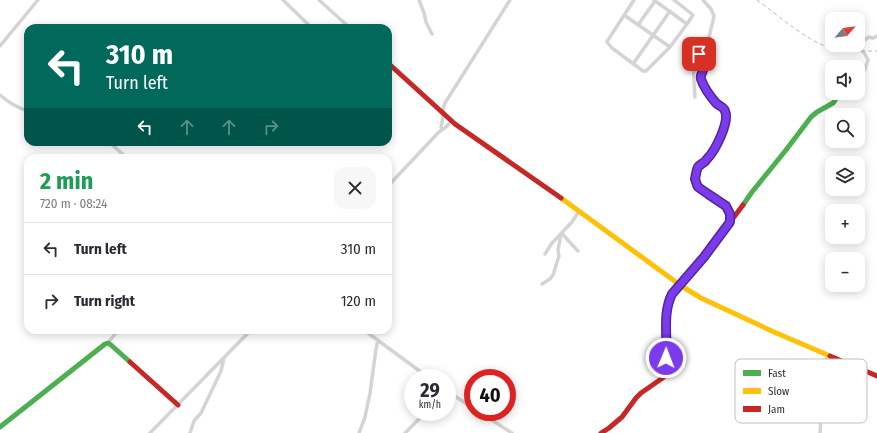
<!DOCTYPE html>
<meta charset="utf-8">
<style>
body{margin:0;font-family:"Fira Sans Condensed",sans-serif;background:#f7f7f7;color:#2b2b33;height:100vh;display:flex;flex-direction:column;font-size:15px;white-space:nowrap}
*{box-sizing:border-box;margin:0}
p{font-size:13px;color:#7c7c81}
.icon{flex:none;width:22px;height:22px;fill:none;stroke:currentColor;stroke-width:2;stroke-linecap:round;stroke-linejoin:round}
.map{position:relative;flex:1;overflow:hidden}
.panel{position:absolute;left:24px;top:154px;width:368px;height:180px;display:flex;flex-direction:column;background:#fff;border-radius:12px;box-shadow:0 2px 10px #0003}
.panel>*{flex:none}
.guide{position:absolute;left:24px;top:24px;width:368px;height:122px;border-radius:12px;box-shadow:0 2px 10px #0003;background:#00695c;color:#fff;overflow:hidden}
.needle{width:26px;rotate:62deg}
.fabs{position:absolute;left:825px;top:12px;display:grid;gap:8px}
.fabs a{display:grid;place-items:center;width:40px;height:40px;border-radius:8px;background:#fff;box-shadow:0 2px 10px #0003;font-size:20px}
.speed{position:absolute;left:404px;top:369px;display:flex;gap:8px;font-size:20px;font-weight:700;text-align:center}
.speed>*{display:grid;place-content:center;width:52px;height:52px;border-radius:50%;background:#fff;box-shadow:0 2px 10px #0003;line-height:1}
.speed small{font-size:10px;font-weight:400}
.speed .limit{border:6px solid #d22;background:#fff;color:#111}
.pin{position:absolute;display:grid;place-items:center;width:34px;height:34px;color:#fff;margin:-17px;border-radius:8px;box-shadow:0 2px 6px #0006}
.me{position:absolute;width:44px;margin:-22px;rotate:1deg;stroke-linejoin:round;filter:drop-shadow(0 0 3px #0008)}
.turn{display:flex;align-items:center;gap:14px;height:84px;padding:0 16px;font-size:18px}
.turn .icon{width:52px;height:52px;stroke-width:2.5}
.turn b{display:block;font-size:28px;line-height:34px}
.lanes{display:flex;align-items:center;height:38px;padding:0 16px;background:#0003;justify-content:center;gap:20px;direction:ltr}
.lanes .off{opacity:.35}
.round{display:grid;place-items:center;flex:none;width:42px;height:42px;border-radius:12px;background:#f7f7f7}
.head{display:flex;align-items:center;justify-content:space-between;height:68px;padding:0 16px}
h1{font-size:24px;font-weight:700;line-height:30px;color:#1e9e55}
ul{padding:0;list-style:none}
li{display:flex;align-items:center;gap:12px;height:52px;padding:0 16px;border-top:1px solid #e1e1e2}
li div{flex:1}
li b{display:block;font-size:15px}
li em{font-style:normal}
.map>svg:first-child{display:block}
.lines{fill:none;stroke-linecap:round;stroke-linejoin:round}
.street{stroke:#d4d4d4;stroke-width:3.5}
.fast{stroke:#4caf50;stroke-width:5}
.slow{stroke:#ffc107;stroke-width:5}
.jam{stroke:#c62828;stroke-width:5}
.rail{stroke:#bbb;stroke-width:1;stroke-dasharray:4 3;stroke-linecap:butt}
.route-casing{stroke:#51269a;stroke-width:10}
.route{stroke:#7c3aed;stroke-width:7}
.key{fill:#fff;stroke:#c1c1c1;stroke-width:1}
.key-label{font-size:11px;fill:#2f2f2f}
</style>
<div class="map">
<svg width="877" height="433" viewBox="0 0 877 433">
<rect width="100%" height="100%" fill="#fff"/>
<g class="lines">
<path class="street" d="M283 0 312 28
M319 0 350 28
M419 0 424 13 426 22 432 34
M634 0 608 40 607 42 612 48 643 71H646L670 47 687 24 693 15 674 0
M654 0 687 24
M624 15 670 47
M638 25 655 1
M0 46 38 0
M703 52 704 58 701 79 711 96 717 104 725 110C729 124 717 147 708 159 705 163 701 164 698 167 696 171 696 175 695 179 700 200 731 196 730 222
M633 64 670 11
M858 76 865 69 868 60 865 54 860 48V43L869 37 873 38 877 36
M0 95C8 102 18 108 28 111
M695 97 693 63C697 56 704 52 707 46L714 16 711 9 703 0
M441 127C444 119 441 111 445 103L510 0
M109 142 127 158
M388 186 439 132 446 127 452 120
M562 233 565 237 578 251
M545 254 552 243 572 222 579 211
M542 284 550 279 553 275 559 256 558 250 561 234
M364 330 429 378
M108 343 118 330
M447 391 473 408
M479 412 512 433
M150 433 251 330
M190 433 194 421 201 413 221 371 224 358
M359 433 365 417 370 393 376 349 378 340
M405 433 426 412
M820 433 823 394 827 355"/>
<path class="fast" d="M743 205 752 192 786 150 811 117 817 112 833 103 840 93
M0 427 105 344 108 343 111 345 130 362"/>
<path class="slow" d="M561 198 680 285 701 298 774 332 830 356"/>
<path class="jam" d="M388 63 455 124 561 198
M830 356 877 376
M130 362 178 405
M601 433 609 428 622 417 636 398 641 393 664 377 667 365V309L668 303 672 294 704 257 743 205"/>
<path class="rail" d="M757 0C779 16 808 42 833 49 847 52 863 51 877 51"/>
</g>
<g class="lines">
<defs>
<path id="route" d="M666 358C668 337 662 314 672 294L704 257 730 222V214L726 206 708 194 698 187 697 185 695 179C696 175 696 171 698 167 700 164 705 163 707 159 715 151 730 122 725 111 724 107 719 106 716 103 710 96 704 88 701 79 700 75 702 74 703 70 704 64 705 57 703 52L699 54"/>
</defs>
<use href="#route" class="route-casing"/>
<use href="#route" class="route"/>
</g>
<rect x="735" y="359" width="132" height="64" rx="6" class="key"/>
<rect x="743" y="370" width="18" height="6" fill="#4caf50"/>
<rect x="743" y="388" width="18" height="6" fill="#ffc107"/>
<rect x="743" y="406" width="18" height="6" fill="#c62828"/>
<g class="key-label">
<text x="768" y="377">Fast</text>
<text x="768" y="395">Slow</text>
<text x="768" y="413">Jam</text>
</g>
</svg>
<div class="fabs">
<a><svg class="needle" viewBox="-14 -14 28 28"><path d="M0-13l5 13h-10z" fill="#e53935"/><path d="M0 13l5-13h-10z" fill="#7c7c81"/></svg></a>
<a><svg class="icon" aria-label="sound" viewBox="0 0 24 24"><path d="M4 9h4l5-4v14l-5-4H4zM17 9q2 3 0 6"/></svg></a>
<a><svg class="icon" aria-label="search" viewBox="0 0 24 24"><circle cx="10" cy="10" r="6"/><path d="M15 15l6 6"/></svg></a>
<a><svg class="icon" aria-label="layers" viewBox="0 0 24 24"><path d="M12 4l9 5-9 5-9-5zM3 14l9 5 9-5"/></svg></a>
<a>+</a>
<a>−</a>
</div>
<div class="speed"><div>29<small>km/h</small></div><div class="limit">40</div></div>
<div class="pin" style="left:699px;top:54px;background:#d93025"><svg class="icon" aria-label="arrive" viewBox="0 0 24 24"><path d="M6 21V4h12l-3 4 3 4H6"/></svg></div>
<svg class="me" style="left:666px;top:358px" viewBox="-20 -20 40 40"><circle r="17" fill="#7c3aed" stroke="#fff" stroke-width="3"/><path d="M0-11L8 9 0 5-8 9z" fill="#fff"/></svg>
<div class="guide">
<div class="turn"><svg class="icon" aria-label="left" viewBox="0 0 24 24"><path d="M17 20v-9H6M10 6l-5 5 5 5"/></svg><div><b>310 m</b>Turn left</div></div>
<div class="lanes"><svg class="icon" aria-label="left" viewBox="0 0 24 24"><path d="M17 20v-9H6M10 6l-5 5 5 5"/></svg><svg class="icon off" aria-label="ahead" viewBox="0 0 24 24"><path d="M12 20V5M6 11l6-6 6 6"/></svg><svg class="icon off" aria-label="ahead" viewBox="0 0 24 24"><path d="M12 20V5M6 11l6-6 6 6"/></svg><svg class="icon off" aria-label="right" viewBox="0 0 24 24"><path d="M7 20v-9h11M14 6l5 5-5 5"/></svg></div>
</div>
<section class="panel">
<div class="head"><div><h1>2 min</h1><p>720 m · 08:24</p></div><a class="round"><svg class="icon" aria-label="close" viewBox="0 0 24 24"><path d="M6 6l12 12M18 6L6 18"/></svg></a></div>
<ul>
<li><svg class="icon" aria-label="left" viewBox="0 0 24 24"><path d="M17 20v-9H6M10 6l-5 5 5 5"/></svg><div><b>Turn left</b></div><em>310 m</em></li>
<li><svg class="icon" aria-label="right" viewBox="0 0 24 24"><path d="M7 20v-9h11M14 6l5 5-5 5"/></svg><div><b>Turn right</b></div><em>120 m</em></li>
</ul>
</section>
</div>
